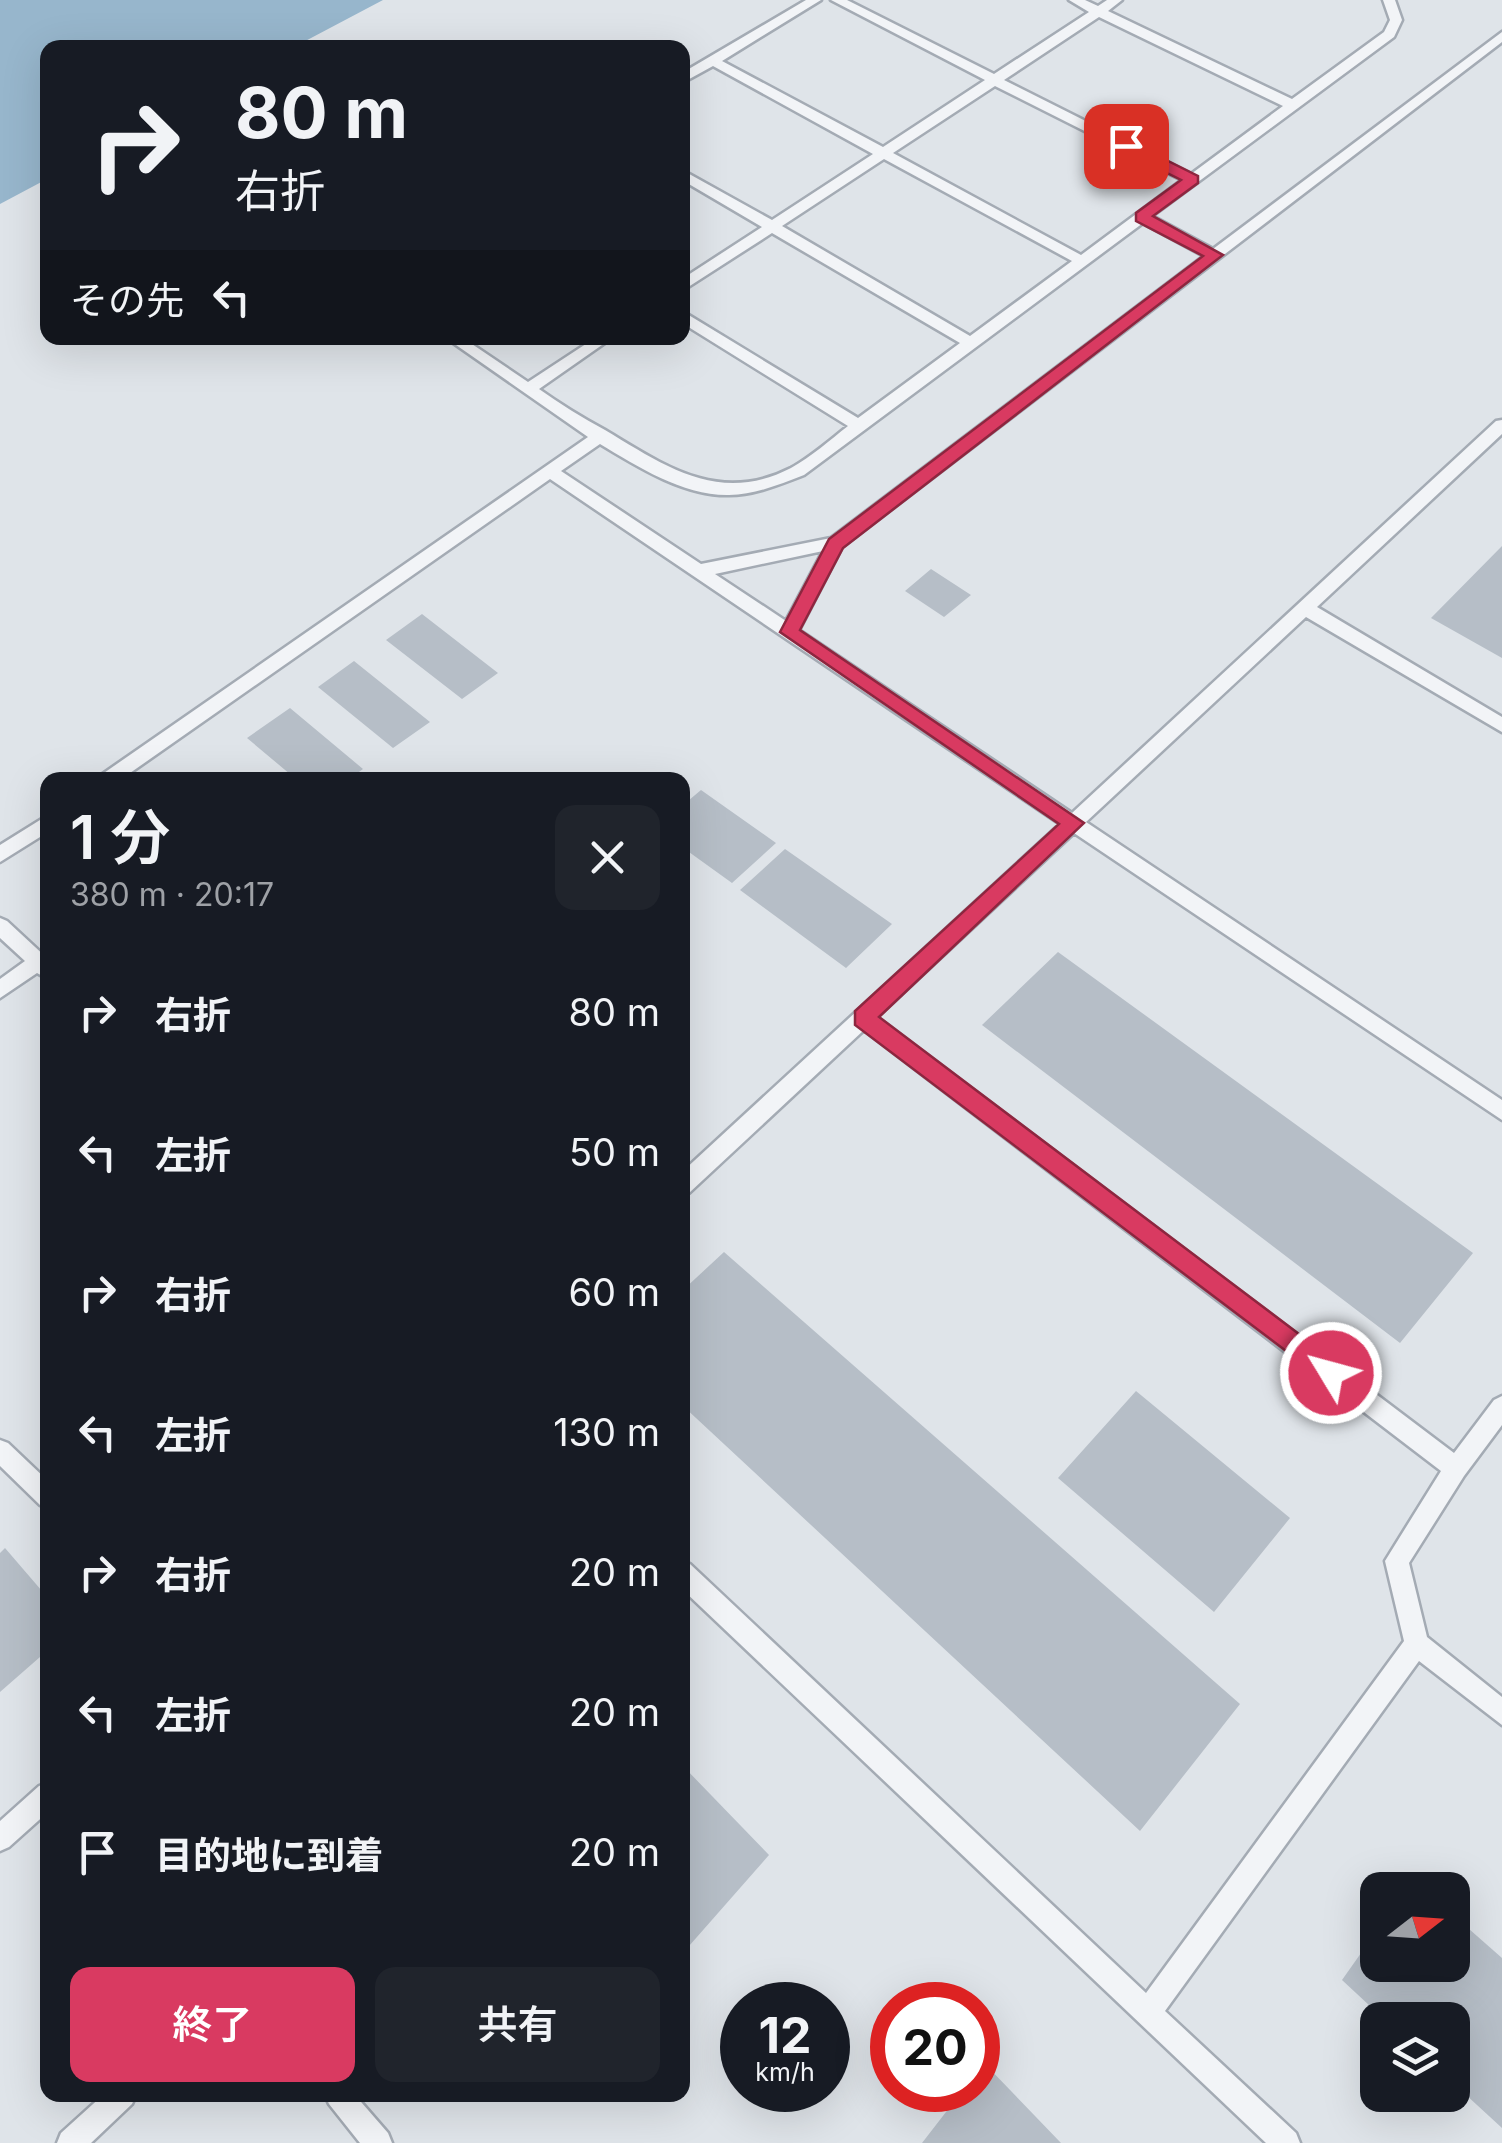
<!DOCTYPE html>
<html lang="ja">
<meta charset="utf-8">
<style>
body{margin:0;font-family:Inter,"Noto Sans JP",sans-serif;background:#20242c;color:#f1f3f6;height:100vh;display:flex;flex-direction:column;font-size:38px;white-space:nowrap}
*{box-sizing:border-box;margin:0}
p{font-size:32px;color:#9ea1a6}
.icon{flex:none;width:55px;height:55px;fill:none;stroke:currentColor;stroke-width:2;stroke-linecap:round;stroke-linejoin:round}
.map{position:relative;flex:1;overflow:hidden}
.sheet{position:absolute;left:40px;top:772px;width:650px;height:1330px;display:flex;flex-direction:column;background:#171b24;border-radius:20px;box-shadow:0 10px 40px #0002}
.sheet>*{flex:none}
.top-card{position:absolute;left:40px;top:40px;width:650px;height:305px;border-radius:20px;box-shadow:0 10px 40px #0002;background:#171b24;color:#f1f3f6;overflow:hidden}
.needle{width:65px;rotate:73deg}
.fabs{position:absolute;left:1360px;top:1872px;display:grid;gap:20px}
.fabs a{display:grid;place-items:center;width:110px;height:110px;border-radius:20px;background:#171b24;box-shadow:0 10px 40px #0002;font-size:50px}
.speed{position:absolute;left:720px;top:1982px;display:flex;gap:20px;font-size:50px;font-weight:700;text-align:center}
.speed>*{display:grid;place-content:center;width:130px;height:130px;border-radius:50%;background:#171b24;box-shadow:0 10px 40px #0002;line-height:1}
.speed small{font-size:25px;font-weight:400}
.speed .limit{border:15px solid #d22;background:#fff;color:#111}
.pin{position:absolute;display:grid;place-items:center;width:85px;height:85px;color:#fff;margin:-42px;border-radius:20px;box-shadow:0 5px 15px #0006}
.me{position:absolute;width:110px;margin:-55px;rotate:307deg;stroke-linejoin:round;filter:drop-shadow(0 0 8px #0008)}
.turn{display:flex;align-items:center;gap:35px;height:210px;padding:0 30px;font-size:45px}
.turn .icon{width:130px;height:130px;stroke-width:2.5}
.turn b{display:block;font-size:70px;line-height:85px}
.then{display:flex;align-items:center;height:95px;padding:0 30px;background:#0003;gap:20px;font-size:38px}
.round{display:grid;place-items:center;flex:none;width:105px;height:105px;border-radius:20px;background:#20242c}
.head{display:flex;align-items:center;justify-content:space-between;height:170px;padding:0 30px}
h1{font-size:60px;font-weight:600;line-height:75px}
.action{display:flex;gap:20px;margin-top:auto;padding:20px 30px}
.action a{flex:1;height:115px;border-radius:20px;background:#d93a61;color:#fff;font-size:40px;font-weight:600;line-height:115px;text-align:center}
.action a+a{background:#20242c;color:#f1f3f6}
ul{padding:0;list-style:none}
li{display:flex;align-items:center;gap:30px;height:140px;padding:0 30px}
li div{flex:1}
li b{display:block;font-size:38px}
li em{font-style:normal}
.map>svg:first-child{display:block}
.water{fill:#97b6cc}
.building{fill:#b6bec7}
.lines{fill:none;stroke-linecap:round;stroke-linejoin:round}
.lane-casing{stroke:#a4abb4;stroke-width:5}
.lane{fill:#f2f4f7;fill-rule:evenodd}
.route{fill:#d93a61;stroke:#8d263f;stroke-width:2.5}
</style>
<div class="map">
<svg width="1502" height="2143" viewBox="0 0 1502 2143">
<rect width="100%" height="100%" fill="#dfe4e9"/>
<path class="water" d="M0 0H383L294 47 48 48 47 179 0 204Z"/>
<path class="building" d="M1502 546V658L1431 618Z
M931 569 971 595 944 617 905 591Z
M422 614 498 673 462 699 386 640Z
M354 661 430 722 393 748 318 687Z
M290 708 363 769 348 780H297L247 738Z
M701 790 776 843 732 883 682 847V806Z
M785 849 892 924 846 968 740 890Z
M1058 952 1473 1253 1400 1343 982 1025Z
M724 1252 1240 1704 1140 1831 682 1405V1291Z
M1136 1391 1290 1518 1214 1612 1058 1478Z
M5 1548 48 1598V1650L0 1692V1553Z
M682 1765 769 1855 682 1954Z
M1452 1914 1502 1958V2128L1452 2082V2020H1385L1342 1980 1378 1929V1965H1452Z
M984 2063 1061 2143H922L963 2090H978V2072Z"/>
<g class="lines">
<defs>
<path id="lane" d="M806 0H821L722 61 883 147 985 80 831 0H847L994 74 1089 12 1069 0H1085L1098 6 1107 0H1122L1108 11 1292 99 1384 32 1390 20 1383 0H1395L1402 20 1394 37 1152 216 1213 249 1502 32V42L842 547 799 630 1072 813 1496 421 1502 420V434L1317 607 1502 717V732L1306 617 1086 822 1502 1100V1120L1074 833 877 1017 1454 1453 1494 1400 1502 1396V1425L1464 1476 1409 1563 1427 1637 1502 1697V1725L1419 1661 1165 2011 1296 2133 1300 2143H1266L682 1589V1561L690 1564 1146 1993 1404 1641 1385 1561 1441 1471 864 1030 689 1193 682 1195V1172L1060 824 550 479 120 780H98L101 775 588 437 446 338H463L528 382 595 338H612L539 389C560 404 583 418 605 430 665 466 719 505 791 468 811 457 830 440 848 426L682 323V311L858 418 960 343 772 233 682 291V279L762 227 682 180V170L772 220 873 154 713 66 682 83V73ZM1099 17 1283 106 1191 174 1004 80ZM995 86 1182 180 1081 255 893 153ZM884 159 1072 261 970 336 782 226ZM1143 223 1204 256 831 538 701 564 561 471 600 444C638 467 684 496 729 495 755 495 780 484 804 475ZM823 551 786 621 715 574Z
M48 815V832L0 862V845Z
M0 918 7 921 48 959V979L37 973 0 998V979L25 961 0 938Z
M0 1440 8 1443 48 1481V1508L40 1505 0 1466Z
M48 1783V1812L9 1847 0 1851V1821L39 1786Z
M103 2095H136L132 2104 91 2143H57L61 2133Z
M325 2095H355L388 2133 392 2143H360L329 2104Z"/>
</defs>
<use href="#lane" class="lane-casing"/>
<use href="#lane" class="lane"/>
</g>
<path class="route" d="M1121 143H1132L1198 176V183L1153 216 1223 255 843 548 800 630 1084 823 879 1017 1340 1365 1344 1373 1340 1382 1331 1385 855 1025V1011L1059 824 780 632 829 539 1203 256 1136 221V213L1181 180 1121 150Z"/>
</svg>
<div class="fabs">
<a><svg class="needle" viewBox="-14 -14 28 28"><path d="M0-13l5 13h-10z" fill="#e53935"/><path d="M0 13l5-13h-10z" fill="#9ea1a6"/></svg></a>
<a><svg class="icon" aria-label="layers" viewBox="0 0 24 24"><path d="M12 4l9 5-9 5-9-5zM3 14l9 5 9-5"/></svg></a>
</div>
<div class="speed"><div>12<small>km/h</small></div><div class="limit">20</div></div>
<div class="pin" style="left:1126px;top:146px;background:#d93025"><svg class="icon" aria-label="arrive" viewBox="0 0 24 24"><path d="M6 21V4h12l-3 4 3 4H6"/></svg></div>
<svg class="me" style="left:1331px;top:1373px" viewBox="-20 -20 40 40"><circle r="17" fill="#d93a61" stroke="#fff" stroke-width="3"/><path d="M0-11L8 9 0 5-8 9z" fill="#fff"/></svg>
<div class="top-card">
<div class="turn"><svg class="icon" aria-label="right" viewBox="0 0 24 24"><path d="M7 20v-9h11M14 6l5 5-5 5"/></svg><div><b>80 m</b>右折</div></div>
<div class="then">その先<svg class="icon" aria-label="left" viewBox="0 0 24 24"><path d="M17 20v-9H6M10 6l-5 5 5 5"/></svg></div>
</div>
<section class="sheet">
<div class="head"><div><h1>1 分</h1><p>380 m · 20:17</p></div><a class="round"><svg class="icon" aria-label="close" viewBox="0 0 24 24"><path d="M6 6l12 12M18 6L6 18"/></svg></a></div>
<ul>
<li><svg class="icon" aria-label="right" viewBox="0 0 24 24"><path d="M7 20v-9h11M14 6l5 5-5 5"/></svg><div><b>右折</b></div><em>80 m</em></li>
<li><svg class="icon" aria-label="left" viewBox="0 0 24 24"><path d="M17 20v-9H6M10 6l-5 5 5 5"/></svg><div><b>左折</b></div><em>50 m</em></li>
<li><svg class="icon" aria-label="right" viewBox="0 0 24 24"><path d="M7 20v-9h11M14 6l5 5-5 5"/></svg><div><b>右折</b></div><em>60 m</em></li>
<li><svg class="icon" aria-label="left" viewBox="0 0 24 24"><path d="M17 20v-9H6M10 6l-5 5 5 5"/></svg><div><b>左折</b></div><em>130 m</em></li>
<li><svg class="icon" aria-label="right" viewBox="0 0 24 24"><path d="M7 20v-9h11M14 6l5 5-5 5"/></svg><div><b>右折</b></div><em>20 m</em></li>
<li><svg class="icon" aria-label="left" viewBox="0 0 24 24"><path d="M17 20v-9H6M10 6l-5 5 5 5"/></svg><div><b>左折</b></div><em>20 m</em></li>
<li><svg class="icon" aria-label="arrive" viewBox="0 0 24 24"><path d="M6 21V4h12l-3 4 3 4H6"/></svg><div><b>目的地に到着</b></div><em>20 m</em></li>
</ul>
<div class="action"><a>終了</a><a>共有</a></div>
</section>
</div>
